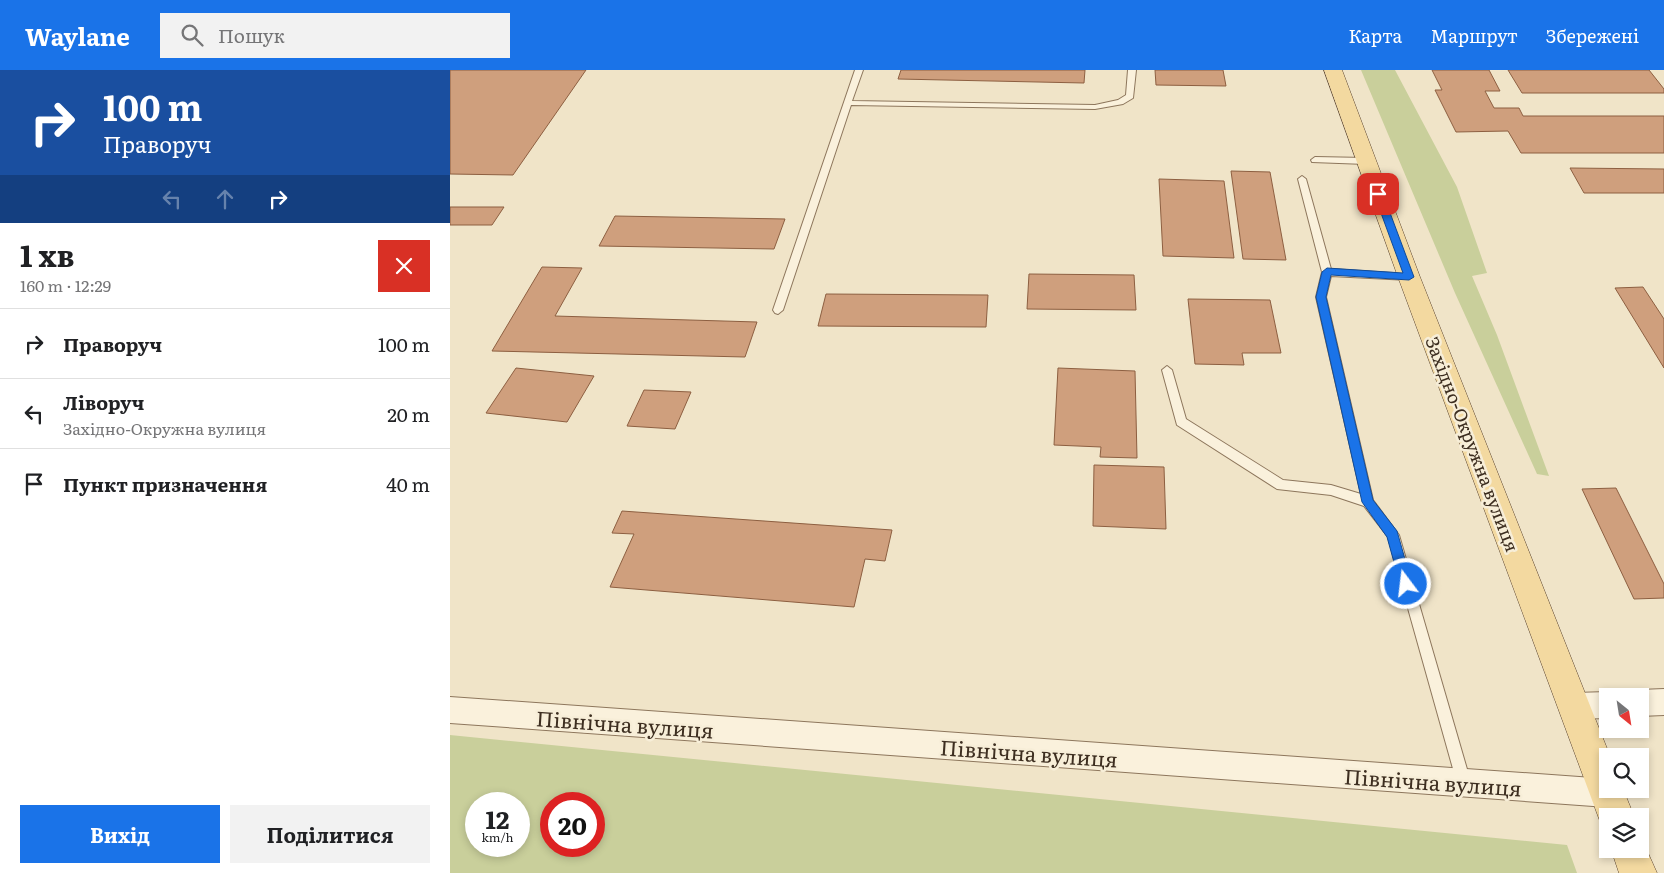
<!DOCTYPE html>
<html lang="uk">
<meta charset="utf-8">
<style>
body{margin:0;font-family:Literata,serif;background:#f2f2f2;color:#202124;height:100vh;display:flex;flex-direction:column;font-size:19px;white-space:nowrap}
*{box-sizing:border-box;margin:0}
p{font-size:16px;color:#757577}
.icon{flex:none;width:28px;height:28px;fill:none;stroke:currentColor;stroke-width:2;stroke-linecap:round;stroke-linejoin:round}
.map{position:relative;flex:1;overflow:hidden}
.details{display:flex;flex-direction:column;background:#fff;width:450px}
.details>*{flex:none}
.hud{background:#1a4fa0;color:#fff;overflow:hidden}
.needle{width:32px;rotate:150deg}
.tools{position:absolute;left:1149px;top:618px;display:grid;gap:10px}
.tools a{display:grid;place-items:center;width:50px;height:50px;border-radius:0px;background:#fff;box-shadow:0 2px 8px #0003;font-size:25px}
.speed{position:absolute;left:15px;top:722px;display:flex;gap:10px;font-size:25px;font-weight:700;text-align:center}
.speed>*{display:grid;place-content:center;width:65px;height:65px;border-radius:50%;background:#fff;box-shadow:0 2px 8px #0003;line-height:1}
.speed small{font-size:12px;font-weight:400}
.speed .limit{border:8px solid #d22;background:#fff;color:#111}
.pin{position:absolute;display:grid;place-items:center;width:42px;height:42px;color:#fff;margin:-21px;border-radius:10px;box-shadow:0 2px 8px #0006}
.me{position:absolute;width:55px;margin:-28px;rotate:345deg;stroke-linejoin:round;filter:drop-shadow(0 0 4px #0008)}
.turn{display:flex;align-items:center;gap:18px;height:105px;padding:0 20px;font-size:22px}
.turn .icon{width:65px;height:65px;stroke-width:2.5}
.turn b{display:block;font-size:35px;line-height:42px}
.lanes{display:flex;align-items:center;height:48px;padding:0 20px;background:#0003;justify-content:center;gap:25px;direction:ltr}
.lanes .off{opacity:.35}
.round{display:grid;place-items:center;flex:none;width:52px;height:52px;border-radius:0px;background:#f2f2f2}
.overview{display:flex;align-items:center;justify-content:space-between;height:85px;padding:0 20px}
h1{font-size:30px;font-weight:700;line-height:38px}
.action{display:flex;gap:10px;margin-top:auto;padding:10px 20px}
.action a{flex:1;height:58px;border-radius:0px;background:#1a73e8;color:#fff;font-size:20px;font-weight:700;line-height:58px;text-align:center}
.action a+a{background:#f2f2f2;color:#202124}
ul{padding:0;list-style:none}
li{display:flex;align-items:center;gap:15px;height:70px;padding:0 20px;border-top:1px solid #e0e0e0}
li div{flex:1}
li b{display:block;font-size:19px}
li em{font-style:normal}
header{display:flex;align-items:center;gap:30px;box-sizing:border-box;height:70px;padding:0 25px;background:#1a73e8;color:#fff}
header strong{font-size:24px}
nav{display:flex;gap:28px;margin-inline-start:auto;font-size:18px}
.search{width:350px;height:45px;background:#f2f2f2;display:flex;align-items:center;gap:12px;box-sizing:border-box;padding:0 18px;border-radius:0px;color:#757577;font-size:19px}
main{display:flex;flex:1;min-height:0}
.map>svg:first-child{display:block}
.green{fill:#c9cf9b;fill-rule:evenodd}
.building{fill:#cf9f7d;stroke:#8d5f41}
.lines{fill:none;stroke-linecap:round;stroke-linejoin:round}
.service-casing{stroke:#8d765c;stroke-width:2}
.minor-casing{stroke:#8d765c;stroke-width:2}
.primary-casing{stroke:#5b4430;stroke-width:1}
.service{fill:#faf1dc;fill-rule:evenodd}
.minor{fill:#faf1dc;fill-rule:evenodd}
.primary{fill:#f3d9a0;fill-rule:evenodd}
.route{fill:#1a73e8;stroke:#114b97}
.labels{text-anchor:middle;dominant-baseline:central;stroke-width:5;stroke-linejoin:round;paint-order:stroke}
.street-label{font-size:18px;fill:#3d2e20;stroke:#f7eed8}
.near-street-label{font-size:21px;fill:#3d2e20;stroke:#f7eed8}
</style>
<header>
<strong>Waylane</strong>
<div class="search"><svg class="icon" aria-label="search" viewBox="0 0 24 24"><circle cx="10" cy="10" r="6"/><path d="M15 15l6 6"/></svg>Пошук</div>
<nav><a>Карта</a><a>Маршрут</a><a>Збережені</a></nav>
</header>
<main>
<section class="details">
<div class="hud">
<div class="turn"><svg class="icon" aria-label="right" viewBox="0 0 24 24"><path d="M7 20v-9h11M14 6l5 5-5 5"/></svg><div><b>100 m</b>Праворуч</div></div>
<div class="lanes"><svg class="icon off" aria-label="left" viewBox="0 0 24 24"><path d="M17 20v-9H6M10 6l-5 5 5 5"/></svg><svg class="icon off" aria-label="ahead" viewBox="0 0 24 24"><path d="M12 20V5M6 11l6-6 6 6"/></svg><svg class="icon" aria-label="right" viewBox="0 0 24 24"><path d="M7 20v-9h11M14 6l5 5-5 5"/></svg></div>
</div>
<div class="overview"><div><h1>1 хв</h1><p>160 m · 12:29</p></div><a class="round" style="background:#d93025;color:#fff"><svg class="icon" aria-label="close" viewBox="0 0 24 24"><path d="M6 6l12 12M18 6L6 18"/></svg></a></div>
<ul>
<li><svg class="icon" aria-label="right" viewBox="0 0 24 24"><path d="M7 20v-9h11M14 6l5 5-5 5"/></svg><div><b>Праворуч</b></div><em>100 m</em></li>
<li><svg class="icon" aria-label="left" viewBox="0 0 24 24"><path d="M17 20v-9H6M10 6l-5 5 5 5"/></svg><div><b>Ліворуч</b><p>Західно-Окружна вулиця</p></div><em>20 m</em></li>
<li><svg class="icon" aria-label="arrive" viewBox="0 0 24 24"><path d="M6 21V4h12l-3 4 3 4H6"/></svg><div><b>Пункт призначення</b></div><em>40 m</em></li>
</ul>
<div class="action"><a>Вихід</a><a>Поділитися</a></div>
</section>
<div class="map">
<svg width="1214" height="803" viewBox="0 0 1214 803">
<rect width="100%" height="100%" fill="#f0e4c8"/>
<path class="green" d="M911 0H945L1007 117 1037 203 1022 206 1047 265 1099 406 1087 404 1005 223Z
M0 665 1117 775 1127 803H0ZM26 734H69V776H26ZM101 734H144V776H101Z"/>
<path class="building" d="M0 0H136L63 105 0 104Z
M451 0H635L634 13 448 9Z
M705 0H773L776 16 706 15Z
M982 0H1039L1050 21H1035L1044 38H1069L1073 46H1214V83H1071L1058 61 1006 62 985 20H992Z
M1058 0H1199L1214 19V23H1072Z
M1120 98 1214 99V123H1134Z
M781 101 820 102 836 190 793 189Z
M709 109 774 111 784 188 713 186Z
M0 137H54L42 155H0Z
M165 146 335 149 324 179 149 176Z
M92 197 132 198 105 246 307 252 295 287 42 281Z
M579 204 684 205 686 240 577 239Z
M1193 217 1214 249V298L1165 218Z
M376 224 538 225 536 257 368 256Z
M738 229 820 230 831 283H792L794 295 745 294Z
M66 298 144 306 117 352 36 343Z
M608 298 685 301 687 388 650 387 651 377 604 375Z
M194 320 241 322 225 359 177 356Z
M644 395 714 397 716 459 643 456Z
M1166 418 1214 514V528L1184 529 1132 419Z
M172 441 442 460 435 491 415 489 404 537 160 517 184 464 162 463Z"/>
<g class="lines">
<defs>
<path id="service" d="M405 0H413L402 31 645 35 668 30 676 25 678 0H686L683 28 673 34 645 39 401 35 333 240 328 244 325 243 323 240Z
M865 87 916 88 920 91 916 94 862 92 861 90Z
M852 106 856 109 881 199 959 204 964 207 959 210 881 206 876 227 923 430 949 465 1021 713 1019 718 1014 720 1009 718 1007 713 938 467 914 436 881 425 827 419 727 355 712 300 717 296 722 300 736 349 833 410 881 415 911 424 866 227 872 202 848 109Z"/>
<path id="minor" d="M1214 619V645L1190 646V626H1180L1181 624 1190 620Z
M1158 622 1167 626H1158V648L1124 649 1115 645 1111 636 1115 627 1124 623Z
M0 627 1157 709 1158 719H1169L1171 723 1167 733 1157 737 0 653Z"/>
<path id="primary" d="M874 0H892L970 207 1160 686H1158V719H1173L1184 746H1158V760L1153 759 1148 746 948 207Z
M1190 765 1207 803H1169L1161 779H1190Z"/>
</defs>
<use href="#service" class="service-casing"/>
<use href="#minor" class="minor-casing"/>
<use href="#primary" class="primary-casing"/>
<use href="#service" class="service"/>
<use href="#minor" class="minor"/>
<use href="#primary" class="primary"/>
</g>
<path class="route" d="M928 121 933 124 964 207 959 210 881 205 876 227 923 430 947 461 962 514 960 518 956 520 951 518 950 514 937 467 912 432 866 227 872 202 877 198 953 203 924 124Z"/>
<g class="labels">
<g class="street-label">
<text transform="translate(1023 374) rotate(69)">Західно-Окружна вулиця</text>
</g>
<g class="near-street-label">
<text transform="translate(175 653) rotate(4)">Північна вулиця</text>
<text transform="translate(579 682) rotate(4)">Північна вулиця</text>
<text transform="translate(983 711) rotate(4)">Північна вулиця</text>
</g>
</g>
</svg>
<div class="tools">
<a><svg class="needle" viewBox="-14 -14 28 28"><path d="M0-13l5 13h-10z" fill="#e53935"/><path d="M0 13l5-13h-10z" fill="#757577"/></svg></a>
<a><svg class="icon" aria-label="search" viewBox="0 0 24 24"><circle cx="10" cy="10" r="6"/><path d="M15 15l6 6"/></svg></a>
<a><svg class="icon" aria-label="layers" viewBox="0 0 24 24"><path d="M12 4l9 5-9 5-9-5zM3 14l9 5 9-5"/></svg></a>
</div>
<div class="speed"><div>12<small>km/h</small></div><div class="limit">20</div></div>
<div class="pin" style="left:928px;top:124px;background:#d93025"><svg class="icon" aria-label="arrive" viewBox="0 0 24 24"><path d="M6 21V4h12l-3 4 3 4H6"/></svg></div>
<svg class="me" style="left:956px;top:514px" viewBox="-20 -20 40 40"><circle r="17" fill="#1a73e8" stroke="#fff" stroke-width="3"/><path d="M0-11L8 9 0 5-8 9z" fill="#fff"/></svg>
</div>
</main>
